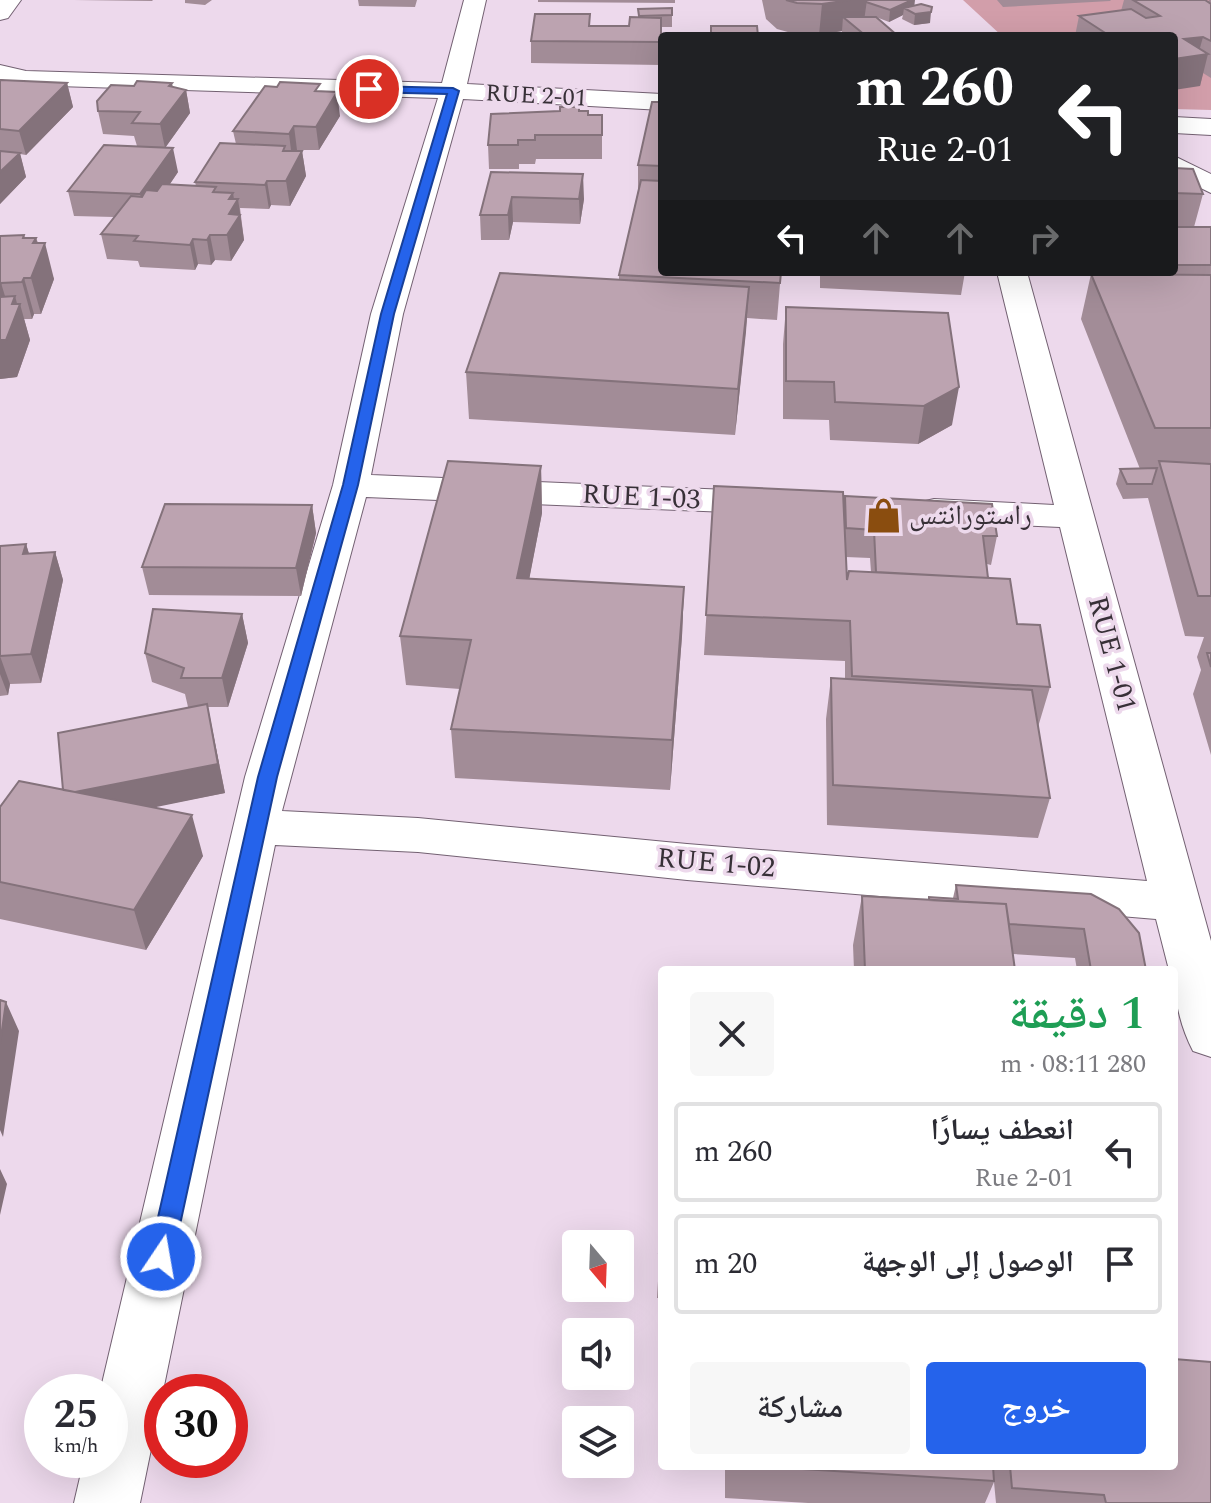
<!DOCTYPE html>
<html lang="ar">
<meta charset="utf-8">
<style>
body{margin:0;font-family:Spectral,"Noto Naskh Arabic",serif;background:#f7f7f7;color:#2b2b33;direction:rtl;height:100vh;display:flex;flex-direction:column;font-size:30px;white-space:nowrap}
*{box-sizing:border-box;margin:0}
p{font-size:26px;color:#7c7c81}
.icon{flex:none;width:44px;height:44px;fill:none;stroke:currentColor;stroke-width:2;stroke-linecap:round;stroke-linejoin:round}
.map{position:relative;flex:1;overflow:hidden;direction:ltr}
.panel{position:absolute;left:658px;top:966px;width:520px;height:504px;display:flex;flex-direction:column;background:#fff;border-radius:8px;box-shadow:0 8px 32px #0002;direction:rtl}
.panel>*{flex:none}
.banner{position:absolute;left:658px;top:32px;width:520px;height:244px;border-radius:8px;box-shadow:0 8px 32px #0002;direction:rtl;background:#202124;color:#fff;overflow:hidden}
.needle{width:52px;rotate:161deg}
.fabs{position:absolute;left:562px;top:1230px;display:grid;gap:16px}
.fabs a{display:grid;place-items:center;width:72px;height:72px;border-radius:8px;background:#fff;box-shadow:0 8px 32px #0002;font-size:40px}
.speed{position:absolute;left:24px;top:1374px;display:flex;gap:16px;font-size:40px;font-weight:700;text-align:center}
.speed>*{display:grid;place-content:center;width:104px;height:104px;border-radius:50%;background:#fff;box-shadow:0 8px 32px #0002;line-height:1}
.speed small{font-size:20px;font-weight:400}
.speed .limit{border:12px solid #d22;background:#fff;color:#111}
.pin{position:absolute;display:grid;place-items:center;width:68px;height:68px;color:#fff;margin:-34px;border:4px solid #fff;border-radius:50%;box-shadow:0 2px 8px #0007}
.me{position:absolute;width:88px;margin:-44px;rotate:12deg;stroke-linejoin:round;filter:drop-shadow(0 0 6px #0008)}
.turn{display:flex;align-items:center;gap:28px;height:168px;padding:0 32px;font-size:36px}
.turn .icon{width:104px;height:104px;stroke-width:2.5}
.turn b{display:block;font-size:56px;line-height:68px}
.lanes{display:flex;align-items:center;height:76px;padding:0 32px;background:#0003;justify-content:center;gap:40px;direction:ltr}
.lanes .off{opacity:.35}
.round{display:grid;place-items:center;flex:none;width:84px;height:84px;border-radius:8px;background:#f7f7f7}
.summary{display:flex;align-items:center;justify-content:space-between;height:136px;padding:0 32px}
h1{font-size:48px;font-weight:600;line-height:60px;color:#1e9e55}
.action{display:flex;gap:16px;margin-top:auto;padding:16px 32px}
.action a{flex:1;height:92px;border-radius:8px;background:#2563eb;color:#fff;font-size:32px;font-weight:600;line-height:92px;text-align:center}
.action a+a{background:#f7f7f7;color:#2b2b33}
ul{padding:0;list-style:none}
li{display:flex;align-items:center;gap:24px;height:100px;margin:0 16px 12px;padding:0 16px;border:4px solid #e1e1e2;border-radius:8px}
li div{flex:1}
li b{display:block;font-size:30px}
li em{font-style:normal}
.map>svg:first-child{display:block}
.green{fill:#d29eaa}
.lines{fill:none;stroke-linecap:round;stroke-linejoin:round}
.minor-casing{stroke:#736172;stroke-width:2}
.minor{fill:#fff;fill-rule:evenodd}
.wall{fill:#a28c97;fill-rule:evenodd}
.shaded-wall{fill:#84727b}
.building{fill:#bca3b0;stroke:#84727b;stroke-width:2}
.route{fill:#2563eb;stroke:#184099;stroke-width:2}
.labels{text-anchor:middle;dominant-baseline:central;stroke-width:7;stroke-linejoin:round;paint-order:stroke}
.far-street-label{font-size:24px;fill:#373037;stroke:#edd9ec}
.street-label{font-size:28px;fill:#373037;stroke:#edd9ec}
.poi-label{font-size:28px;fill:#373037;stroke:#edd9ec;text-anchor:start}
</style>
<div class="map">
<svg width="1211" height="1503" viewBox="0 0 1211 1503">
<rect width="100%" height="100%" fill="#edd9ec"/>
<path class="green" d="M963 0H1211V110L1174 109V36H1002Z"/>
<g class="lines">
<defs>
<path id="minor" d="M0 0H21L8 18 0 20Z
M464 0H486L467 84 662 94V110L463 99 403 314 371 475 774 492 787 495 792 503 787 511 774 514 366 497 282 811 418 818 687 844 1147 881 1060 527 934 521 921 518 915 510 921 502 934 499 1054 505 997 272H1027L1211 941V1057L1193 1051C1180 1026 1174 998 1174 970H1169L1156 919 687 880 418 852 275 845 140 1503H74L84 1460H110V1392H100L245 777 333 485 371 314 438 98 26 85 0 79V65L26 71 442 83Z
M1174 117 1211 119V135L1174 133Z
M1174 156 1211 174V193L1174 175Z"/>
</defs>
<use href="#minor" class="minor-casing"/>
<use href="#minor" class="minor"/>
</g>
<path class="wall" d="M74 0H153L152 1Z
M185 0H212L205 5 185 3Z
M358 0H417L415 7 359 6Z
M538 0H675V3L538 2Z
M762 0H867L914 6 930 23 914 25 902 19 903 15 889 22 876 17 898 36H841L842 31 819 35 795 34 777 29 766 19Z
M997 0H1111L1110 1 1003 7Z
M1124 0H1205L1208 2 1209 0H1211V78L1203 73 1200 86 1174 36H1075L1079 16 1121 11Z
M638 9 672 15V27H661V65L531 63V41L590 14V26H629L638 17Z
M0 81 67 83 73 107 26 155 20 154 26 177 0 204Z
M134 86 173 87 186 90 190 113 165 148 137 146 134 136 103 134 98 111Z
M321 92 340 116 319 150H297L296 151H302L306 176 290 206 271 205 269 209 240 208 244 240 231 261 215 260 211 265 198 264 195 270 140 267 138 261 107 259 101 234 114 217 74 216 68 191 178 172 170 184 196 186 195 182 236 144 233 131Z
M662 102V272H781L777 320 747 318 735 435 469 419 466 372 619 280V275L638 191V165Z
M579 111 588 115H602V159H536L535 164H519V169H489L488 145Z
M1174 168 1203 194 1194 227H1211V755L1193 694 1201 670 1197 657 1204 637 1185 636 1148 498 1123 499 1116 484 1120 469H1140L1081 319 1091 274 1112 275 1111 272H1174Z
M491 172 584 199 580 224 513 222 509 240H481L480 215Z
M24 235 25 238H36L54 279 41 314H34L32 319H24L30 340 17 377 0 379V236Z
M820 272H965L961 295 820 288Z
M786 307 952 425 918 444 830 440 829 420 783 419V344Z
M541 466 542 513 529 579 684 587 682 636 670 790 455 778 451 729 460 689 406 685 400 636Z
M714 486 844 506 845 496 997 536 991 565 987 564 988 578 1017 624 1050 687 1038 727 1050 798 1038 838 827 825 826 719 831 678 845 679V661L704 655ZM846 557 870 558 871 572 847 580Z
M312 505 316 533 301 596 149 595 142 567Z
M26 544 29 554 55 552 63 580 41 683 10 684 8 695 0 696V546Z
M242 614 248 643 228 707H208L225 793 152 807 203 856 146 950 0 919V807L63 790 195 707H188L185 694 152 682 145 653Z
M956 885 1091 894 1146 970H1077L1075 958 1013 954 1015 970H854L853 945 862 896 928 900 929 897 953 898Z
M662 1214V1298H657Z
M725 1466H1174L1211 1503H996L994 1482 985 1503H808L725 1498Z"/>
<path class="shaded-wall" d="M850 0H867L864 21 843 17 842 31 819 35 822 4Z
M912 0H915L914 9 904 8 903 15 889 22 890 10Z
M931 12 930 23 914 25 915 14Z
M1203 37 1198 55 1208 54 1200 86 1174 90V59L1184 39Z
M67 83 73 107 26 155 19 131Z
M172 83 176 104 186 90 190 113 165 148 160 124 169 86Z
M337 92 340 116 319 150 316 127Z
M294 126 297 150 292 158 289 134Z
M173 148 178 172 146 219 140 194Z
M302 151 306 176 290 206 286 181Z
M20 153 26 177 0 204V172Z
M583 174 584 199 580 224 579 199Z
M267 181 271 205 269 209 265 185Z
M233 193 235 205 238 199 244 240 231 261 227 235 229 214V199Z
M512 197 513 222 509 240 508 215Z
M210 235 215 260 211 265 207 240Z
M36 238 40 255 45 243 54 279 41 314 31 278 33 243Z
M193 239 198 264 195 270 190 245Z
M24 278 34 314 32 319 22 282Z
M1 283 12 319 0 311V286Z
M749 287 746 332 735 435 738 389Z
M15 296 18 307 20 304 30 340 17 377 0 379V340Z
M959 387 952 425 918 444 924 406Z
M541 466 542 513 520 627 517 578Z
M312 505 316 533 301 596 296 568Z
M26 544 35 573 23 554Z
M55 552 63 580 41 683 31 654Z
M684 587 682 636 670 790 672 740Z
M242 614 248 643 228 707 222 678Z
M0 656 10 684 8 695 0 674Z
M207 704 225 793 73 824 63 795Z
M192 815 203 856 146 950 134 910Z
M6 1002 19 1031 3 1137 0 1130V1044Z
M0 1169 7 1184 0 1215Z"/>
<path class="building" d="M786 0H850L822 4 797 3Z
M866 0H912L890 10 866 2Z
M1133 0H1205L1211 4V41L1203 37 1184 39 1208 54 1174 59V36H1143L1138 33 1110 36 1079 16 1131 9 1146 18 1160 16Z
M921 4 932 7 931 12 915 14 904 8Z
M672 8V15L639 16 638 9Z
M535 14H590L589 26H629L630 17 661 18V42L531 41Z
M843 17H876L898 36H866Z
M711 26H757L758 36H711Z
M1 80 67 83 19 131 0 129V81Z
M137 81 172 83 169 86 186 90 160 124 132 123 140 112 98 111 97 101 111 85 134 86Z
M280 82 320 84 315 91 337 92 316 127 294 126 289 134 233 131 265 86 277 87Z
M652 102H662V166L638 165Z
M560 107H579V111H588V115H602V135H535V140H518V145H488L491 114 560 111Z
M220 143 285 146 283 151H302L286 181H267L265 185 195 182Z
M104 145 173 148 140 194 68 191Z
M0 151 20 153 0 172Z
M1174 168 1193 169 1203 194 1174 193Z
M491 172 583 174 579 199 512 197 508 215H480Z
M641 180 662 181V272H781L780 283 619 275Z
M162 184 216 187 213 192 233 193 229 199H238L229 214 240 215 227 235H210L207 240 193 239 190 245 134 241 138 236 101 234 131 196 142 197 146 190 157 191Z
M1174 227H1211V265H1174Z
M24 235 23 238H36L33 243H45L31 278H24L22 282 1 283 0 286V236Z
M500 273 749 287 738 389 466 372Z
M1091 274 1211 275V428H1155Z
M15 296 12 304H20L6 340H0V297Z
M786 307 948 313 959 387 924 406 835 402 834 382 786 381Z
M448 461 541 466 517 578 684 587 672 740 451 729 471 640 400 636Z
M1159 461 1211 464V596H1198Z
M1157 468 1152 484H1127L1120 469Z
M714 486 843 492 847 580 849 571 1010 579 1017 624 1040 625 1050 687 852 676 850 621 706 615Z
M845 496 992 504 997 536H983L988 578 876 572 874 530 846 528Z
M165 504 312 505 296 568 142 567Z
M26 544 23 554 55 552 31 654 0 656V657V546Z
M153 609 242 614 222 678H181L184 668 145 653Z
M1207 653H1211V667Z
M831 678 1032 690 1050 798 833 785Z
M207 704 218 764 75 792 63 790 58 733Z
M19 781 192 815 134 910 0 882V807Z
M956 885 1091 894 1119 909 1139 933 1146 970H1091L1084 929 1009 924 1006 904 929 900V897L958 899Z
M862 896 1006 904 1015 970H865Z
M0 1000 6 1002 0 1044Z
M662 1214V1253H659Z
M1174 1359 1211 1362V1503H1106L1104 1495 1012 1488 1010 1466H1174Z
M754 1466H993L994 1481Z"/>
<path class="route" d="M369 86 453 88 459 91 394 314 358 485 277 777 173 1257 170 1265 161 1268 153 1265 149 1257 258 777 343 485 381 314 447 94 365 92V87Z"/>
<defs>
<symbol id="shop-bare" viewBox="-9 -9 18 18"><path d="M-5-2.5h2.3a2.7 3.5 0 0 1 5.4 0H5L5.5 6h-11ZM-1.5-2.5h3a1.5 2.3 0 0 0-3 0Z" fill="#8a4d0f" stroke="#edd9ec" stroke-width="2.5" paint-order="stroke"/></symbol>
</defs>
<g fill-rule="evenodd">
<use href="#shop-bare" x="858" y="490" width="51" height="51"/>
</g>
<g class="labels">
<g class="far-street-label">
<text transform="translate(536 96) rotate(3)">RUE 2-01</text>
</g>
<g class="street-label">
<text transform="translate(641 497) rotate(3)">RUE 1-03</text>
<text transform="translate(1112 654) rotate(75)">RUE 1-01</text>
<text transform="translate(716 863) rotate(5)">RUE 1-02</text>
</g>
<g class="poi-label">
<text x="909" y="515">راستورانتس</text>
</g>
</g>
</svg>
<div class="fabs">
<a><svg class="needle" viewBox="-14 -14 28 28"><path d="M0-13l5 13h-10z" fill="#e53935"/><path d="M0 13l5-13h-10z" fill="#7c7c81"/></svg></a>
<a><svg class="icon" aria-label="sound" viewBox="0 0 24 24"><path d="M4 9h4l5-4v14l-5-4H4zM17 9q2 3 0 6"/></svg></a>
<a><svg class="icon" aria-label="layers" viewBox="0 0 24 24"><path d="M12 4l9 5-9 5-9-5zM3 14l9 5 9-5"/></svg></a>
</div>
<div class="speed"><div>25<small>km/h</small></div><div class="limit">30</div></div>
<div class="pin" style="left:369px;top:89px;background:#d93025"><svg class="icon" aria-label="arrive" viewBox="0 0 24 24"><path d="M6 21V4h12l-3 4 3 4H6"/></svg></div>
<svg class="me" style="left:161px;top:1257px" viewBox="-20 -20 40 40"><circle r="17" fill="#2563eb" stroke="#fff" stroke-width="3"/><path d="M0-11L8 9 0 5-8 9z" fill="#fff"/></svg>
<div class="banner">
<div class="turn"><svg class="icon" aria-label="left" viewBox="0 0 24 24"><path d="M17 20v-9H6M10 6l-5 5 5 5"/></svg><div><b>260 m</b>Rue 2-01</div></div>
<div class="lanes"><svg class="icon" aria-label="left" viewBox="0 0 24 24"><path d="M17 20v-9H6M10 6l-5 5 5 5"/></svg><svg class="icon off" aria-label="ahead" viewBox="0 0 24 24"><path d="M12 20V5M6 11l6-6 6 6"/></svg><svg class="icon off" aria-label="ahead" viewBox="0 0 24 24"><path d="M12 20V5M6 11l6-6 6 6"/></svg><svg class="icon off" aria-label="right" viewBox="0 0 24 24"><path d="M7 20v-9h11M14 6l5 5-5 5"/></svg></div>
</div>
<section class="panel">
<div class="summary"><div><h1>1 دقيقة</h1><p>280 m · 08:11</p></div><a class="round"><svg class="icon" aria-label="close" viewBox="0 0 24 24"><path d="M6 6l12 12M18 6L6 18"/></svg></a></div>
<ul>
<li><svg class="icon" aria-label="left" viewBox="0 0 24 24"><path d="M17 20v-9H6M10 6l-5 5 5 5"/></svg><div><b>انعطف يسارًا</b><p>Rue 2-01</p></div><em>260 m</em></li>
<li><svg class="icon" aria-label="arrive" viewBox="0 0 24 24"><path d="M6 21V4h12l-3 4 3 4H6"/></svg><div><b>الوصول إلى الوجهة</b></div><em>20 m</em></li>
</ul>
<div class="action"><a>خروج</a><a>مشاركة</a></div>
</section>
</div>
